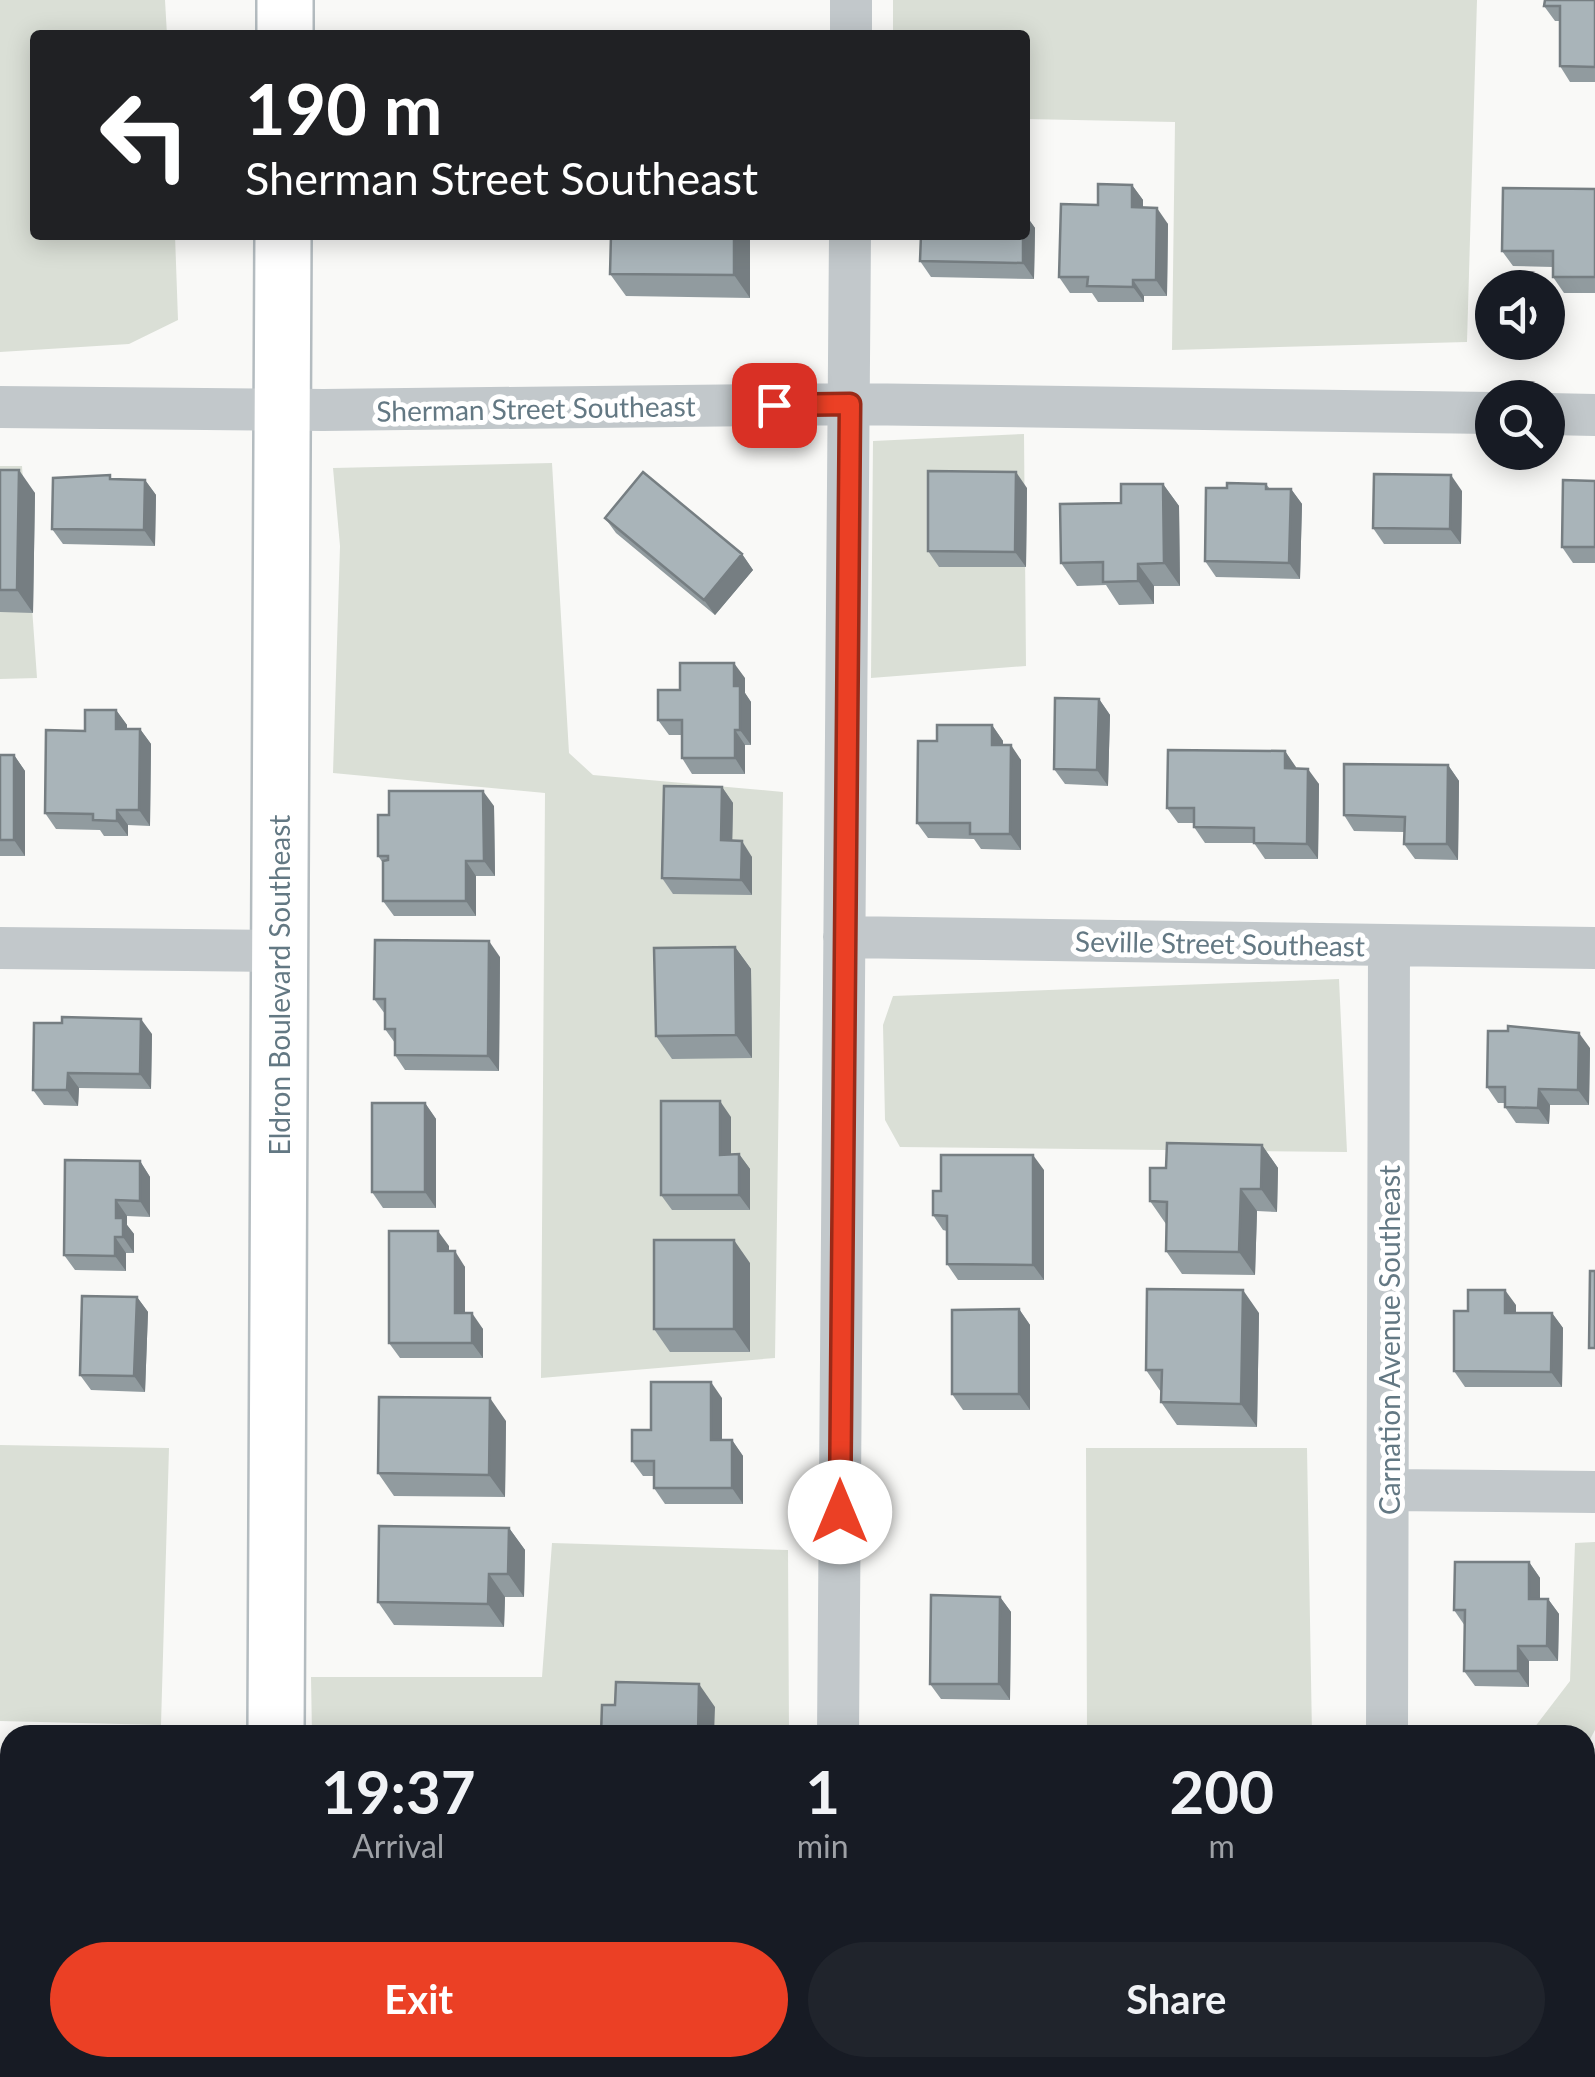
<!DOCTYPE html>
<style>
body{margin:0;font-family:Lato,sans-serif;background:#20242c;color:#f1f3f6;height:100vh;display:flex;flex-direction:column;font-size:38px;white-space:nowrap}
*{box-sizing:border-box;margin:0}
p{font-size:32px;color:#9ea1a6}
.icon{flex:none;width:55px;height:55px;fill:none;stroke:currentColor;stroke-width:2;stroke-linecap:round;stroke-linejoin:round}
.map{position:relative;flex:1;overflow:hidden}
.panel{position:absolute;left:0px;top:1725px;width:1595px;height:352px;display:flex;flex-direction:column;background:#171b24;border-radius:30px 30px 0 0;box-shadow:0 5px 25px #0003}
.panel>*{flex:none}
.hud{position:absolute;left:30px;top:30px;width:1000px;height:210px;border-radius:10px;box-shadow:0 5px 25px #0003;background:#202124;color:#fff;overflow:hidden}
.buttons{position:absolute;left:1475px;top:270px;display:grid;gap:20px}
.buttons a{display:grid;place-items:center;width:90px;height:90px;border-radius:50%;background:#171b24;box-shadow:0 5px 25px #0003;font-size:50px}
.pin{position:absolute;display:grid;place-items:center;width:85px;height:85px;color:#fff;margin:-42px;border-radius:20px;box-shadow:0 5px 15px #0006}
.me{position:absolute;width:110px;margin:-55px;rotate:0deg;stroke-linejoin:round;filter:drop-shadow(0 0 8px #0008)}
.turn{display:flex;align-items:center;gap:35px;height:210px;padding:0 50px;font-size:45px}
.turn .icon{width:130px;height:130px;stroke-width:2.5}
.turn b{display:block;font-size:70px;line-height:85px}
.eta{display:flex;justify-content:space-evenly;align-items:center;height:170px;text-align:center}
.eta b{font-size:60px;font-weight:700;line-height:70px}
.cta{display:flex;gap:20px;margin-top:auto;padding:20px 50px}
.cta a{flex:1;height:115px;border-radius:60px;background:#eb4025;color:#fff;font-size:40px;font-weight:700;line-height:115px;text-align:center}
.cta a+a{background:#20242c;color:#f1f3f6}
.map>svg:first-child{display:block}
.green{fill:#dadfd6}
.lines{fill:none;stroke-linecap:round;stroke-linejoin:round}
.secondary-casing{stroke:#b4bcc0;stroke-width:60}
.street{stroke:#c2c8cb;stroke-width:42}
.secondary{stroke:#fff;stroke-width:55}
.wall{fill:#919b9f}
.shaded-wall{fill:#767e82}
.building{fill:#a9b4b9;stroke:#767e82;stroke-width:2.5}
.route-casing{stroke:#992a18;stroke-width:25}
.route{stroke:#eb4025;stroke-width:18}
.labels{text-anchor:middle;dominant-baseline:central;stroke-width:10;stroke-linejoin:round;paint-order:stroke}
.street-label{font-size:28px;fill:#637883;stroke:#fff}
</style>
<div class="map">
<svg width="1595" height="2077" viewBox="0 0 1595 2077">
<rect width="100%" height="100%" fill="#f9f9f7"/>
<path class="green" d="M0 0H165L167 35H35V235H175L178 320 129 344 0 352Z
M893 0H1477L1467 342 1172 350 1175 122 1025 119V35H893Z
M1024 434 1026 666 871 678 873 441Z
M552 463 569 753 593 775 783 792 775 1358 541 1378 545 793 333 773 340 546 333 468Z
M0 466H22L37 678 0 679Z
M1339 979 1347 1152 900 1147 885 1120 883 1025 893 996Z
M0 1445 169 1448 161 1725 0 1721Z
M1086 1448H1307L1312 1735H1087Z
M1595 1542V1730L1587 1745 1595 1768V1933L1585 1931V1735H1402V1728L1531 1732 1570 1681 1575 1543Z
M552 1543 788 1550 789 1735H312L311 1677H542Z"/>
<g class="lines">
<defs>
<path id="secondary" d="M285 35V0
M276 1735 283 235
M273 2077 274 2068"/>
</defs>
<use href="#secondary" class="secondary-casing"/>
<path class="street" d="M851 35V0
M0 407 323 410 850 404 1492 413
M1548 414 1595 415
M844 937 1595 948
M0 948 279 951
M1389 1490 1595 1492
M838 1735 850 235
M1387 1735 1389 946
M834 2077V2068
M1383 2077V2068"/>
<use href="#secondary" class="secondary"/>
</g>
<path class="wall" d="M1595 0V82H1570L1560 66V21H1555L1544 6Z
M1132 185 1143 200V208L1168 224 1167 296H1144V302H1098L1092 293H1070L1059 277 1098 205Z
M1595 189V293H1564L1553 277V267L1513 266 1502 251Z
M1025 214 1035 228 1034 279 931 277 920 261 1025 235Z
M750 235V298L626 296 610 274Z
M0 470 35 493 33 613 0 612Z
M113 479 145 480 156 495 155 546 63 544 52 529Z
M1595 481V563H1573L1562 547Z
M1163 484 1179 506 1180 586H1154V604L1119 605 1106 585 1077 586 1061 563 1121 503Z
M1266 484 1270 489H1291L1302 504 1300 579 1216 577 1205 561 1227 488Z
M1027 488 1026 567H939L928 551Z
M1462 491 1461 544H1384L1373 528Z
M605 518 742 554 753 570 715 615 616 533Z
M745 678V693L751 702V745H745V774H692L682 758V735H669L658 720 680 690Z
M1099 699 1110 715 1108 786 1065 784 1054 769Z
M116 710 127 725V729H140L151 744 150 826 128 825V836H104L100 830 56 829 45 813 85 731Z
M992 725 1003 741V745L1021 760V850L981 849 974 839 928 838 917 823 937 741Z
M1285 751 1296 769 1319 784 1318 859H1265L1254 843H1205L1194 827V823H1178L1167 808Z
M0 755H14L25 771V856H0Z
M1448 765 1459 781 1458 860 1415 859 1404 844V832L1354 831 1344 815Z
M722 787 733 803 732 841 752 857V895L673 894 662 878Z
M494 806 495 876H476V916H394L383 901V863L378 856Z
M735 947 751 969 752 1058 672 1059 656 1036Z
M500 957 499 1071 405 1070 395 1055V1043L385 1029V1014L374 999Z
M62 1023 152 1034 151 1089 79 1088 78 1106 44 1105 33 1090Z
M1590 1048 1589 1105H1550L1549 1124 1516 1123 1505 1107V1103H1498L1487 1087Z
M425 1103 436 1119V1208H383L372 1192Z
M731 1117V1154H739L750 1169V1210H672L661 1195Z
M1262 1145 1278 1168 1277 1212 1257 1211 1255 1275 1182 1274 1166 1251V1224L1150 1201 1166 1168Z
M140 1161 150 1177V1217L127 1216V1225L134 1234V1253H126V1271L75 1270 64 1255Z
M1044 1170V1280H958L947 1264V1231L943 1230 933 1215 941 1191Z
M449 1246V1251L465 1267V1313L483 1329V1358H400L389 1343Z
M750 1263V1352H670L654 1329Z
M137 1297 148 1312 145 1392 91 1390 80 1375Z
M1516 1305V1313H1552L1563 1328 1562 1387H1465L1454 1371 1468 1311Z
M1019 1309 1030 1325V1410H963L952 1394Z
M1259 1313 1257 1427 1177 1425 1161 1402V1392L1146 1370Z
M722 1398V1440H732L743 1456V1504H665L654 1488V1476H643L632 1461 651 1430Z
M506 1421 505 1497 394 1496 378 1473Z
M509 1528 525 1550 524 1597H505L504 1627 394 1625 378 1602Z
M1529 1562 1540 1578V1599H1548L1559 1614 1558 1661H1529V1687L1475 1686 1464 1671 1465 1626 1454 1610Z
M1000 1597 1011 1612 1010 1700 941 1699 930 1684Z
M37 2068H150V2077H38Z
M374 2068H444V2077H380Z
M737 2068V2077H667L661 2069Z"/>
<path class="shaded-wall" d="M1132 185 1143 200V223L1132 207Z
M1157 208 1168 224 1167 296 1156 280Z
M1025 214 1035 228 1034 279 1023 263Z
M734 235H750V298L734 275Z
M1133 280 1144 296V302L1133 287Z
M19 470 35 493 33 613 17 590Z
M1016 472 1027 488 1026 567 1015 552Z
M1451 475 1462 491 1461 544 1450 529Z
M145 480 156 495 155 546 144 530Z
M1163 484 1179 506 1180 586 1164 563Z
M1291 489 1302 504 1300 579 1289 563Z
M742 554 753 570 715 615 704 600Z
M1138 564 1154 586V604L1138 581Z
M734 663 745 678V693L751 702V745L740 730 734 686Z
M1099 699 1110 715 1108 786 1097 770Z
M116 710 127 725V744L116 729Z
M992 725 1003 741V760L992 745Z
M140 729 151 744 150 826 139 810Z
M735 730 745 745V774L735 758Z
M1011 745 1021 760V850L1010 834Z
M1285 751 1296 767V784L1285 768Z
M14 755 25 771V856L14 840Z
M1448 765 1459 781 1458 860 1447 844Z
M1308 769 1319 784 1318 859 1307 844Z
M722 787 733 803 732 856 721 840Z
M483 791 494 806 495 876 484 861Z
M117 810 128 825V836L117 821Z
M742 841 752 857V895L741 880Z
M466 861 476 876V916L466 901Z
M489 941 500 957 499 1071 488 1056Z
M735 947 751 969 752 1058 736 1035Z
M141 1019 152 1034 151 1089 140 1074Z
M1579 1033 1590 1048 1589 1105 1578 1090Z
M68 1073 79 1088 78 1106 67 1090Z
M1539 1089 1550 1105 1549 1124 1538 1108Z
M720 1101 731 1117V1170L720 1155Z
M425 1103 436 1119V1208L425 1192Z
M1262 1145 1278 1168 1277 1212 1261 1189Z
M739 1154 750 1169V1210L739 1195Z
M1033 1155 1044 1170V1280L1033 1265Z
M140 1161 150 1177V1217L140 1201Z
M1241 1189 1257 1211 1255 1275 1239 1252Z
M116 1200 127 1216V1225L134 1234V1253L123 1237 116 1218Z
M438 1231 449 1246V1267L438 1251Z
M115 1237 126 1253V1271L115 1256Z
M734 1240 750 1263V1352L734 1329Z
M455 1251 465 1267V1329L455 1313Z
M1243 1290 1259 1313 1257 1427 1241 1404Z
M1505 1290 1516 1305V1328L1505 1313Z
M137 1297 148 1312 145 1392 134 1376Z
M1019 1309 1030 1325V1410L1019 1394Z
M472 1313 483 1329V1358L472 1343Z
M1552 1313 1563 1328 1562 1387 1551 1372Z
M711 1382 722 1398V1456L711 1440Z
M490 1398 506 1421 505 1497 489 1475Z
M732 1440 743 1456V1504L732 1488Z
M509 1528 525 1550 524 1597 508 1574Z
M1529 1562 1540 1578V1614L1529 1599Z
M489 1574 505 1597 504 1627 488 1604Z
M1000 1597 1011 1612 1010 1700 999 1684Z
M1548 1599 1559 1614 1558 1661 1547 1646Z
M1518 1646 1529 1661V1687L1518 1671Z
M699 1684 715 1707 714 1735H698Z
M140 2068H150V2077H147Z
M436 2068H444V2077H443Z
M726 2068H737V2077H732Z
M1024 2068H1033L1035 2071V2077H1024Z
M1276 2068H1287V2077H1276Z
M1503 2068H1506L1513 2077H1503Z"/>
<path class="building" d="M1545 0H1595V67L1560 66V6H1544Z
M1098 184 1132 185V207L1157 208 1156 280H1133V287L1087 286 1088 277H1059L1061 204 1098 205Z
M1503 188 1595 189V277H1553V251H1502Z
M611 235H734V275L610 274Z
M921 235H1023V263L920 261Z
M0 470H19L17 590H0Z
M928 471 1016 472 1015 552 928 551Z
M643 472 742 554 704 600 605 518Z
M1374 474 1451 475 1450 529 1373 528Z
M110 475V479L145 480 144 530 52 529 53 478Z
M1563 480 1595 481V547H1562Z
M1227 483 1266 484V489H1291L1289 563 1205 561 1206 488H1227Z
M1121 484H1163L1164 563 1138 564V581L1103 582V562L1061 563 1060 504 1121 503Z
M680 663H734V686H740V730H735V758H682V720H658V690H680Z
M1055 698 1099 699 1097 770 1054 769Z
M85 710H116V729H140L139 810H117V821L93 820V814L45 813 46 730 85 731Z
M937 725H992V745H1011L1010 834H970V823H917L918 741H937Z
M1168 750 1285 751V768L1308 769 1307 844 1254 843V828L1194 827V808H1167Z
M0 755H14V840H0Z
M1344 764 1448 765 1447 844H1404L1405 817 1344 815Z
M664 786 722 787 721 840 742 841 741 880 662 878Z
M389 791H483L484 861H466V901H383V861L388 860V856H378V815H389Z
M375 940 489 941 488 1056 395 1055V1029H385V999H374Z
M735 947 736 1035 656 1036 654 948Z
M62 1017 141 1019 140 1074 68 1073 67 1090H33L34 1023H62Z
M1508 1026 1579 1033 1578 1090 1539 1089 1538 1108 1505 1107V1087H1487L1488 1031H1508Z
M661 1101H720V1155L739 1154V1195H661Z
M372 1103H425V1192H372Z
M1167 1143 1262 1145 1261 1189H1241L1239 1252 1166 1251 1167 1202 1150 1201V1168H1166Z
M941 1155H1033V1265L947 1264V1216L933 1215V1191H941Z
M65 1160 140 1161V1201L116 1200V1218H123V1237H115V1256L64 1255Z
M389 1231H438V1251H455V1313H472V1343H389Z
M654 1240H734V1329H654Z
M1590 1271H1595V1348H1589Z
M1147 1289 1243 1290 1241 1404 1161 1402 1162 1370H1146Z
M1468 1290H1505V1313H1552L1551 1372 1454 1371V1311H1468Z
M82 1296 137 1297 134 1376 80 1375Z
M1019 1309V1394H952V1310Z
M651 1382H711V1440H732V1488H654V1461H632V1430H651Z
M379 1397 490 1398 489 1475 378 1473Z
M379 1526 509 1528 508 1574H489L488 1604 378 1602Z
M1455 1562H1529V1599H1548L1547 1646H1518V1671H1464L1465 1610H1454Z
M931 1595 1000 1597 999 1684H930Z
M616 1682 699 1684 698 1735H601L602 1705H615Z
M37 2068H120V2074H110V2077H38Z
M661 2068H726L661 2069Z
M943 2068H1024V2077H943Z
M1221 2068H1276V2077H1221Z
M1450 2068H1503V2077H1450Z"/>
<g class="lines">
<defs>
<path id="route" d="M774 405 850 404 840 1512"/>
</defs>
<use href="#route" class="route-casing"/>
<use href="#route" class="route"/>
</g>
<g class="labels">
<g class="street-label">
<text transform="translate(536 408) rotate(-1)">Sherman Street Southeast</text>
<text transform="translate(1220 943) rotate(1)">Seville Street Southeast</text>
<text transform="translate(279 985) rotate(-90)">Eldron Boulevard Southeast</text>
<text transform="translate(1389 1340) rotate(-90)">Carnation Avenue Southeast</text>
</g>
</g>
</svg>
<div class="buttons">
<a><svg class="icon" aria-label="sound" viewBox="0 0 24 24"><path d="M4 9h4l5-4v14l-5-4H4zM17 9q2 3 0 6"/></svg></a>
<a><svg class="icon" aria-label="search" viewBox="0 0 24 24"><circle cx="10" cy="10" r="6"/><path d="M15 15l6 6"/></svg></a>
</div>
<div class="pin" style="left:774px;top:405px;background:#d93025"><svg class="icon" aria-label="arrive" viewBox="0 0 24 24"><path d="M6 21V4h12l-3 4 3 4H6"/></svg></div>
<svg class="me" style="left:840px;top:1512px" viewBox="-20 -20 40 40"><circle r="19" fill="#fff"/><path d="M0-13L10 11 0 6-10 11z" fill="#eb4025"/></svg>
<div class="hud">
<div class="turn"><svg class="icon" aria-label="left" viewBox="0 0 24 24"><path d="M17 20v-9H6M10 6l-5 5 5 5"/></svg><div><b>190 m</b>Sherman Street Southeast</div></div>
</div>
<section class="panel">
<div class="eta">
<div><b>19:37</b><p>Arrival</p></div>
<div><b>1</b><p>min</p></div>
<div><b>200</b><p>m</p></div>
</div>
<div class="cta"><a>Exit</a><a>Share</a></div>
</section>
</div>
